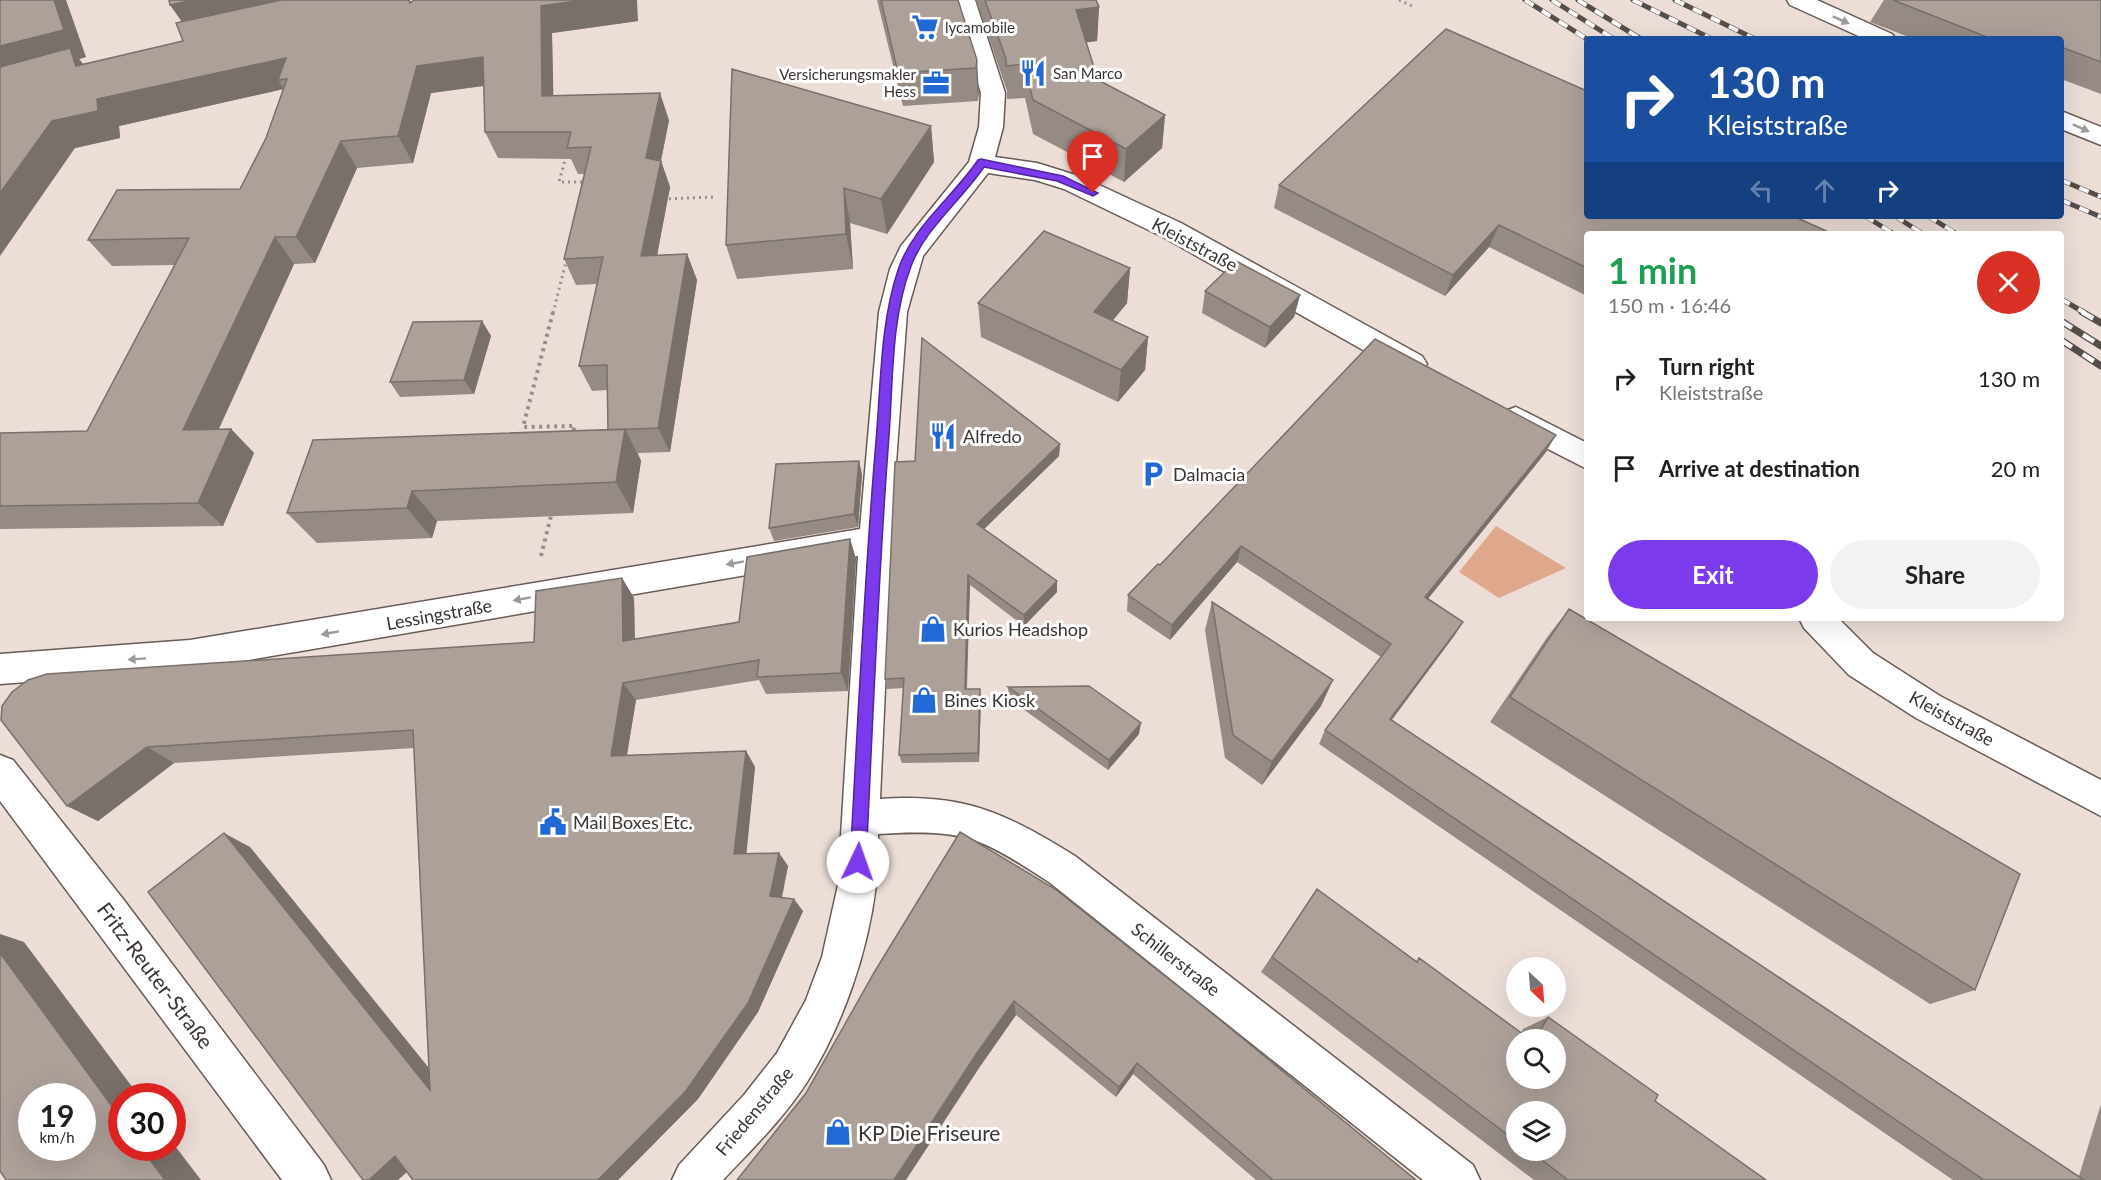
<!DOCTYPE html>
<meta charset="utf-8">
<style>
body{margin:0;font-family:Lato,sans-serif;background:#f2f2f2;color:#202124;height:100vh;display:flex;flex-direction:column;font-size:22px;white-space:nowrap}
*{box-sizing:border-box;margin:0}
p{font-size:20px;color:#757577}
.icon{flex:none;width:33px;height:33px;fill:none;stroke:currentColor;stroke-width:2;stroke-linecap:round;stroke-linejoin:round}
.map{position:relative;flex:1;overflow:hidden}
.panel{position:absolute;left:1584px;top:231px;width:480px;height:390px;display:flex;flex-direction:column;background:#fff;border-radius:6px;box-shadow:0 6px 24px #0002}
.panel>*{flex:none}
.guide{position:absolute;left:1584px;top:36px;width:480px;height:183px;border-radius:6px;box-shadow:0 6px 24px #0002;background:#1a4fa0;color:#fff;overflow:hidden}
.needle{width:39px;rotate:154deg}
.buttons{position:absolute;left:1506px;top:957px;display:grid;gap:12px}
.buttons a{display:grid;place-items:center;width:60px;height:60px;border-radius:50%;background:#fff;box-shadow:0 6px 24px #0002;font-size:30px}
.speed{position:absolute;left:18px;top:1083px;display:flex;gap:12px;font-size:30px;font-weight:700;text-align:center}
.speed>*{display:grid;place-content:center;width:78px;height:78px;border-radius:50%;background:#fff;box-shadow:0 6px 24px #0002;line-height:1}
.speed small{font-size:15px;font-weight:400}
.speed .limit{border:9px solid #d22;background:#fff;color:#111}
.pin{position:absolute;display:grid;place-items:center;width:51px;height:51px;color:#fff;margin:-62px -26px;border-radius:50% 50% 50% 0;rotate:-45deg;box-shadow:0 0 6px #0007}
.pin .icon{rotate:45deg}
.me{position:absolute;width:66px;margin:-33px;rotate:3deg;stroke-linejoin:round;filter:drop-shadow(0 0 4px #0008)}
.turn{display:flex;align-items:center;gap:21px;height:126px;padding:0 24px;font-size:27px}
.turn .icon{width:78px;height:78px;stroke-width:2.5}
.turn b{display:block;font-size:42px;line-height:51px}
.lanes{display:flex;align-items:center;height:57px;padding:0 24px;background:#0003;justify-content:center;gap:30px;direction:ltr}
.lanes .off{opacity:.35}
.round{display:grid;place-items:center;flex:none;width:63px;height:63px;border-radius:32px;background:#f2f2f2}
.summary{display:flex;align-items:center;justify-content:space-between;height:102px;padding:0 24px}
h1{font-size:36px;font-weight:700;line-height:45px;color:#1e9e55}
.cta{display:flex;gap:12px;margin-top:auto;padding:12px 24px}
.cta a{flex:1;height:69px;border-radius:36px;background:#7c3aed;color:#fff;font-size:24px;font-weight:700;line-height:69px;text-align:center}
.cta a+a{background:#f2f2f2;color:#202124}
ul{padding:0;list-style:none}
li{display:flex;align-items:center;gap:18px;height:90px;padding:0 24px}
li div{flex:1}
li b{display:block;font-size:22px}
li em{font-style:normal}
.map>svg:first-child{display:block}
.green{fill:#dfa88c}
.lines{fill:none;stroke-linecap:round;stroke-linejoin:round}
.minor-casing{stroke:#685b55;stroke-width:3}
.path-far1{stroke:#988e89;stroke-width:3;stroke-dasharray:2 4;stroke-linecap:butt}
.path{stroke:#988e89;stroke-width:4;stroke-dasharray:3 4.5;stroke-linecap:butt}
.minor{fill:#fff;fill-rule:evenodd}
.rail-far1-casing{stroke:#564e4b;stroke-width:5}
.rail-casing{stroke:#564e4b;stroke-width:7}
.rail-far1{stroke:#fff;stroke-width:4;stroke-dasharray:10;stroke-linecap:butt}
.rail{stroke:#fff;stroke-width:4.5;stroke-dasharray:13;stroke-linecap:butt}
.wall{fill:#958a84;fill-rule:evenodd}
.shaded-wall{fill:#79706b}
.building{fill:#ada099;stroke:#79706b;stroke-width:1.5;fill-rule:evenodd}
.oneway{fill:#9d9a98}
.route{fill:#7c3aed;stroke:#51269a;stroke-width:1.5}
.labels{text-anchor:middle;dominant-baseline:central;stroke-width:6;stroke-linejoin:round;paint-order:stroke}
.far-poi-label{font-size:15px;fill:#3b3532;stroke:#fff;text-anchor:start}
.street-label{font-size:18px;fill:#3b3532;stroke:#fff}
.poi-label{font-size:18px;fill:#3b3532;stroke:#fff;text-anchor:start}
.near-street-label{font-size:21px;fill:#3b3532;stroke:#fff}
.near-poi-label{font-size:21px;fill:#3b3532;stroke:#fff;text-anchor:start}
</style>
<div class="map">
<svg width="2101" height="1180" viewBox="0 0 2101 1180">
<rect width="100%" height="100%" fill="#ecded7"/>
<path class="green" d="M1496 526 1566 568 1499 598 1459 572Z"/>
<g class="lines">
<defs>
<path id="minor" d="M953 0H975L1005 93 1003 127 995 157 1037 163 1082 177 1181 223 1422 356 1427 364 1422 372 1412 375 1402 372 1163 237 1064 189 1035 180 988 173 923 256 907 312 894 491 880 799C965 793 1005 813 1075 856L1473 1165 1480 1180H1423L1049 882C1028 869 1007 854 984 844 952 830 913 832 878 834 878 851 878 868 876 885 868 952 843 1025 807 1082 784 1118 752 1149 723 1180H672L679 1165 744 1095 777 1053 806 1000 822 957 838 885 858 556 190 670 0 684V654L190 640 860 529 879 312 890 269 901 246 969 162 979 127 981 93Z
M1787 0H1817L1892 34 1896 39H1865L1790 5Z
M2061 111 2101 127V145L2061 129Z
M1516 407 1587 443V469L1505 427 1501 419 1505 411Z
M1799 618H1838L1873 653 1940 696 2101 780V816L1916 718 1849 675 1804 628Z
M0 755 13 760 123 899 324 1165 331 1180H282L0 801Z"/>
</defs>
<use href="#minor" class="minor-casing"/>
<path class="path-far1" d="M1399 0 1412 6
M566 156 559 182H585
M663 199 715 197
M553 313 567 258"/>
<path class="path" d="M553 312 523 427 575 426 572 435
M541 556 551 516"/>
<use href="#minor" class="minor"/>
<defs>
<path id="rail-far1" d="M1525 0 1587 39
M1552 0 1614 39
M1578 0 1641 39
M1633 0 1712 39
M1675 0 1755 39
M2061 180 2101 197
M2061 200 2101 217
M1865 216 1894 234
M1895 216 1923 234
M1928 216 1957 234
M2061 299 2085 313"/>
<path id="rail" d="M2082 312 2101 323
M2061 321 2101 346
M2061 340 2101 366"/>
</defs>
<use href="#rail-far1" class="rail-far1-casing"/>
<use href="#rail" class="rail-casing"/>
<use href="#rail-far1" class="rail-far1"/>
<use href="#rail" class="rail"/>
</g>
<path class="wall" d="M0 0 86 57 79 59 83 64 413 1 638 21 552 33 553 96 669 120 661 161 670 187 657 255 687 254 697 280 670 452 638 453 641 461 633 513 437 521 432 538 317 543 287 513 608 430 607 390 592 391 579 366 597 284 576 285 564 259 584 174H578L571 159 498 158 485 132 484 86 431 93 413 163 357 168 315 263 294 264 219 429H231L254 453 223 526 0 529V433L87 431 175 265 112 266 88 240 240 189 266 138 283 89 119 126 120 138 75 148Z
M877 0H958L977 60 978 101 903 106Z
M976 0H1096L1099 7 1097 41 1086 42 1098 80 1165 115 1162 148 1124 182 1033 134 1025 98 1007 99V91Z
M1884 0H2101V94L2061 79V39H1914L1870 22Z
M931 126 934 162 887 234 850 223 853 269 737 279 726 245Z
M1279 185 1587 234V296L1489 247 1445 296 1274 208Z
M1130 268 1127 303 1113 320 1148 337 1145 370 1118 402 981 337 978 303Z
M1205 291 1300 295 1294 317 1265 348 1202 313Z
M482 321 491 336 474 394 400 397 390 382Z
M1060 444 1059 456 984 529 1057 592 1024 626 970 585 967 689 981 699 979 762 902 763 899 755 904 688 887 689 885 679 915 461Z
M1546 452 1428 599 1463 622 1454 636 1392 720 2079 1176 2101 1104V1180H1953L1319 744 1325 730 1381 657 1237 562 1170 640 1127 611 1128 595 1160 565Z
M859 461 862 475 858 527 774 541 769 528Z
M850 539 856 559 848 691 766 694 759 680 636 700 627 755 746 751 755 767 746 854 779 853 788 866 782 898 803 911 758 1012 698 1099 618 1180H413L407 1172 398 1180 250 847 429 1068 414 748 174 763 98 821 67 806 1 720 534 642 622 578 634 598 635 639 739 622Z
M1212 602 1321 706 1262 785 1225 758 1205 630Z
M1569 609 1975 990 1930 1004 1490 722 1548 636Z
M1008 687 1139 734 1108 770 1009 699Z
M960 832 1416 1180H1256L1133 1074 1116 1097 1016 1015 981 1065 806 1093Z
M1317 889 1416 961 1419 958 1521 1033 1523 1029 1548 1017 1655 1101 1766 1180H1534L1261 972ZM1516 1040H1556L1516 1078ZM1516 1112 1556 1150H1516Z"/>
<path class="shaded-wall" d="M54 0H66L86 57 79 59 92 75 0 80V46Z
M193 0H336L189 32 170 5Z
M584 0H637L638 21 552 33 554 123 542 96 541 6Z
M1099 7 1097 41 1075 44 1076 10Z
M483 57 496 84 431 93 413 163 398 136 417 66Z
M286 58 278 80 284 89 119 126 120 138 75 148 0 256V193L52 121 97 99Z
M977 60 979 93 978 101 976 68Z
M660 93 669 120 656 185 646 158Z
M1165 115 1162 148 1124 182 1126 149Z
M931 126 934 162 887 234 881 199Z
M341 141 357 168 315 263 296 237Z
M661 161 670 187 652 282 641 256Z
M844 188 850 223 853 269 846 234Z
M1499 225 1489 247 1445 296 1453 275Z
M275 237 294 264 207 454 183 430Z
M687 254 697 280 670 452 658 428Z
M1130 268 1127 303 1093 345 1094 312Z
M1300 295 1294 317 1265 348 1270 327Z
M482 321 491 336 474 394 464 380Z
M1148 337 1145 370 1118 402 1121 370Z
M231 429 254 453 223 526 198 503Z
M625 429 641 461 633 513 616 482Z
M1556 435 1546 452 1417 612 1425 597Z
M1060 444 1059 456 978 535 977 524Z
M859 461 862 475 858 527 854 514Z
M412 491 437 521 432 538 407 508Z
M850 539 856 559 848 691 841 673Z
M1241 546 1237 562 1170 640 1172 625Z
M968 575 970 585 966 699 965 689Z
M622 578 634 598 635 659 623 641Z
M1057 581V592L1024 626V615Z
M1463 622 1454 636 1382 732 1390 719Z
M1333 680 1321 706 1262 785 1272 762Z
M623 683 636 700 624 772 611 756Z
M980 689 981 699 979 762 978 753Z
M1141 723 1139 734 1108 770 1109 760Z
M147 747 174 763 98 821 67 806Z
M746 751 755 767 745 868 734 854Z
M224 833 250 847 452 1097 430 1090Z
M779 853 788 866 779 909 770 896Z
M794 899 803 911 758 1012 698 1099 618 1180H598Z
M0 934 24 942 139 1096H122V1120L0 953Z
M1014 1001 1016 1015 981 1065 906 1180H894L977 1053Z
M1137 1063 1133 1074 1116 1097 1119 1087Z
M172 1142 201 1180H165L141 1148H172Z
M395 1156 419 1160 398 1180H369Z"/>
<path class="building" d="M0 0H54L64 30 0 46Z
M169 0H193L170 5Z
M281 0H409L410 3 414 0H584L541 6 542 96 660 93 646 158 661 161 641 256 687 254 658 428 608 430 607 365 579 366 603 257 564 259 591 147 567 148 571 132H485L483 57 417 66 398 136 341 141 296 237H275L183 430 231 429 198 503 0 506V433L87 431 189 238 88 240 117 190 240 189 266 138 287 79 278 80 286 58 97 99 98 111 52 121 0 193V67L70 48 76 66 183 41 176 23Z
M881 0H958L977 60 976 68 898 73Z
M985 0H1096L1099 7 1076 10 1098 80 1165 115 1126 149 1033 100 1024 64 1006 66V59Z
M1893 0H2101V62L2061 47V39H1992Z
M1446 29 1587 91V120L1585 123 1587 124V216H1793L1833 234H1587V268L1499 225 1453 275 1279 185Z
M732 69 931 126 881 199 844 188 846 234 726 245Z
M1044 231 1130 268 1094 312 1148 337 1121 370 978 303Z
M1236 261 1300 295 1270 327 1205 291Z
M482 321 464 380 390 382 413 322Z
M922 338 1060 444 977 524 1057 581 1024 615 968 575 965 689H980L978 753 899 755 904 678 885 679 895 462 915 461Z
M1375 339 1556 435 1425 597 1463 622 1390 719 2084 1180H1984L1325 730 1391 644 1241 546 1172 625 1128 595 1158 564 1160 565Z
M625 429 616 482 412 491 407 508 287 513 313 440Z
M859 461 854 514 769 528 776 464Z
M850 539 841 673 757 677 759 660 623 683 611 756 746 751 734 854 779 853 770 896 794 899 748 1003 685 1092 598 1180H413L395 1156 369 1180H363L148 892 224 833 430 1090 413 730 147 747 67 806 1 720 2 706 12 692 28 680 47 674 534 642 536 591 622 578 623 641 739 622 747 557Z
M1212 602 1333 680 1272 762 1233 735Z
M1569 609 2020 874 1975 990 1510 697Z
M1089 686 1141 723 1109 760 1008 687Z
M960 832 1055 889 1203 1006 1416 1180H1273L1137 1063 1119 1087 1014 1001 977 1053 894 1180H737L806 1093 875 971Z
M1317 889 1417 962 1419 958 1531 1040H1516V1078H1556V1040H1535L1548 1017 1658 1095 1655 1101 1766 1180H1568L1529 1150H1556V1112H1516V1141L1272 957Z
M0 953 122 1120V1148H141L165 1180H6L0 1171ZM32 1096H82V1148H32Z"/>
<defs><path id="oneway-solid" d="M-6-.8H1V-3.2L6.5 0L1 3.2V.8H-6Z" transform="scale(1.5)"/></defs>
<g class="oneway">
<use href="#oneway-solid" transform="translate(1841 20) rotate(24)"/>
<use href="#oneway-solid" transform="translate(2081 128) rotate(24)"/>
<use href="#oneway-solid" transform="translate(735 563) rotate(170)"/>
<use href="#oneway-solid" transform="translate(522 599) rotate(170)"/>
<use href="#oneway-solid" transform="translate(330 633) rotate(170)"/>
<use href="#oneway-solid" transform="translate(137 659) rotate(176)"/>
</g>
<path class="route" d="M981 159 1063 176 1098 193 1093 196 1057 181 984 167C961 201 923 230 910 269 891 321 893 382 889 436 878 578 873 720 866 862L864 868 858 870 852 868 850 862C858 722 864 581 876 441 881 385 880 324 898 270 912 227 953 197 978 160Z"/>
<defs>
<symbol id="supermarket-bare" viewBox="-9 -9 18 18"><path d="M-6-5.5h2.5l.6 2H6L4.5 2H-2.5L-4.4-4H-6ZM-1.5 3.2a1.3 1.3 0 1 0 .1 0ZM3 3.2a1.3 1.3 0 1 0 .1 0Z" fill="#2169d4" stroke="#fff" stroke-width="2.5" paint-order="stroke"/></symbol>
<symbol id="restaurant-bare" viewBox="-9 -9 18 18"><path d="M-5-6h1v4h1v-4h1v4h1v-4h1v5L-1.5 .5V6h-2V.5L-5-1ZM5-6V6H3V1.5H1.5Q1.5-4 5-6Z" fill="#2169d4" stroke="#fff" stroke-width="2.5" paint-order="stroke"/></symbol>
<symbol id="office-bare" viewBox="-9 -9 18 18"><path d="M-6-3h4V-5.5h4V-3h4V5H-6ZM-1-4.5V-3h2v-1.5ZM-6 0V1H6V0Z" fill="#2169d4" stroke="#fff" stroke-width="2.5" paint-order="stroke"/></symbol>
<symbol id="parking-bare" viewBox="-9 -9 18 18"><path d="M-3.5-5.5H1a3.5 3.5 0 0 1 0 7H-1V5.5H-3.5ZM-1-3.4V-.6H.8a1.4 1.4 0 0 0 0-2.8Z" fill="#2169d4" stroke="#fff" stroke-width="2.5" paint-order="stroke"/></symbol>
<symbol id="shop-bare" viewBox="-9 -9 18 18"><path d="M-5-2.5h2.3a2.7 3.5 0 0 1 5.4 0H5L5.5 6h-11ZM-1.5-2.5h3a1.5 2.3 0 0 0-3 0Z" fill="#2169d4" stroke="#fff" stroke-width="2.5" paint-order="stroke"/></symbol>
<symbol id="civic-bare" viewBox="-9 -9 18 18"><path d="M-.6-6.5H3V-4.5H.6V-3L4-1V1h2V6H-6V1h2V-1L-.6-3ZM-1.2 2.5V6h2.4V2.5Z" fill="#2169d4" stroke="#fff" stroke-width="2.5" paint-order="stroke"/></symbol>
</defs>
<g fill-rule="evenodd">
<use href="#supermarket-bare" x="906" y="8" width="38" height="38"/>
<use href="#restaurant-bare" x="1014" y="54" width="38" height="38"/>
<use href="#office-bare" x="917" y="64" width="38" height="38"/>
<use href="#restaurant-bare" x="924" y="417" width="38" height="38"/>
<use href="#parking-bare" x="1134" y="455" width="38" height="38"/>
<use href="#shop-bare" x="914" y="610" width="38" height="38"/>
<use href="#shop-bare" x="905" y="681" width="38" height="38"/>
<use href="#civic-bare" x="534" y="803" width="38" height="38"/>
<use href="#shop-bare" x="819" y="1113" width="38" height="38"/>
</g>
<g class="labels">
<g class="far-poi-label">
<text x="945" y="27">lycamobile</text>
<text x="1053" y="73">San Marco</text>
<text x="916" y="74" text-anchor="end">Versicherungsmakler<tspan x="916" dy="17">Hess</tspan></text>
</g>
<g class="street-label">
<text transform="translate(1195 244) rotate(28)">Kleiststraße</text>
<text transform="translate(439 614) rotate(-10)">Lessingstraße</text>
<text transform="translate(1952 718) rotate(29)">Kleiststraße</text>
<text transform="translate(1176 959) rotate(38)">Schillerstraße</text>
<text transform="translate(754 1111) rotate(-50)">Friedenstraße</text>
</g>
<g class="poi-label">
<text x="963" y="436">Alfredo</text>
<text x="1173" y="474">Dalmacia</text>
<text x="953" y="629">Kurios Headshop</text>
<text x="944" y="700">Bines Kiosk</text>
<text x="573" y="822">Mail Boxes Etc.</text>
</g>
<g class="near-street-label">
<text transform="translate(156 975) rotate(53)">Fritz-Reuter-Straße</text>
</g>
<g class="near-poi-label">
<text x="858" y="1132">KP Die Friseure</text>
</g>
</g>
</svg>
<div class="buttons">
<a><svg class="needle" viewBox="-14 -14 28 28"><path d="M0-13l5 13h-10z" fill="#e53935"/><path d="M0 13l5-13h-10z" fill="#757577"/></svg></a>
<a><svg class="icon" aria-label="search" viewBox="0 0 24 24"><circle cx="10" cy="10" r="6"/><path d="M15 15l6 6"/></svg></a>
<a><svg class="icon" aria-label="layers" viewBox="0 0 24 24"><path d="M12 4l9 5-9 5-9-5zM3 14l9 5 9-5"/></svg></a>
</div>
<div class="speed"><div>19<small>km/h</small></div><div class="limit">30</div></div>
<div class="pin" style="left:1093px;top:193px;background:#d93025"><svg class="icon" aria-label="arrive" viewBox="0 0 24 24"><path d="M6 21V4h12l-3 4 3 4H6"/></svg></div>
<svg class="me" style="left:858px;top:862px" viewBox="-20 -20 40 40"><circle r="19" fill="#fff"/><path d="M0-13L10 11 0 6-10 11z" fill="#7c3aed"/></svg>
<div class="guide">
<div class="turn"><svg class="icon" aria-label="right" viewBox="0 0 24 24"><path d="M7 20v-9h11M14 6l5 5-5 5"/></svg><div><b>130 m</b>Kleiststraße</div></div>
<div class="lanes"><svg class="icon off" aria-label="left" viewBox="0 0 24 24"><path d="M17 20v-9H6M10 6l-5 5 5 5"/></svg><svg class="icon off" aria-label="ahead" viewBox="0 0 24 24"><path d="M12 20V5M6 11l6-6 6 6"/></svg><svg class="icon" aria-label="right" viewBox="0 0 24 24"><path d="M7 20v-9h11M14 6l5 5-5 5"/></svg></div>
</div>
<section class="panel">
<div class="summary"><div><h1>1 min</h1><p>150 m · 16:46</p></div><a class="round" style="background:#d93025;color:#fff"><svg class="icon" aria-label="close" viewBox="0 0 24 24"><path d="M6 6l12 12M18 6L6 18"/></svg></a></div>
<ul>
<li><svg class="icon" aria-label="right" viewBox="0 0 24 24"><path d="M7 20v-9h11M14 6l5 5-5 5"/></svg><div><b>Turn right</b><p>Kleiststraße</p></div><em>130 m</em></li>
<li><svg class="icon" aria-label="arrive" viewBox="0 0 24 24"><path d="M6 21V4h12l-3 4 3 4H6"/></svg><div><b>Arrive at destination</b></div><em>20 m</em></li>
</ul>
<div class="cta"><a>Exit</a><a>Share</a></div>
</section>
</div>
